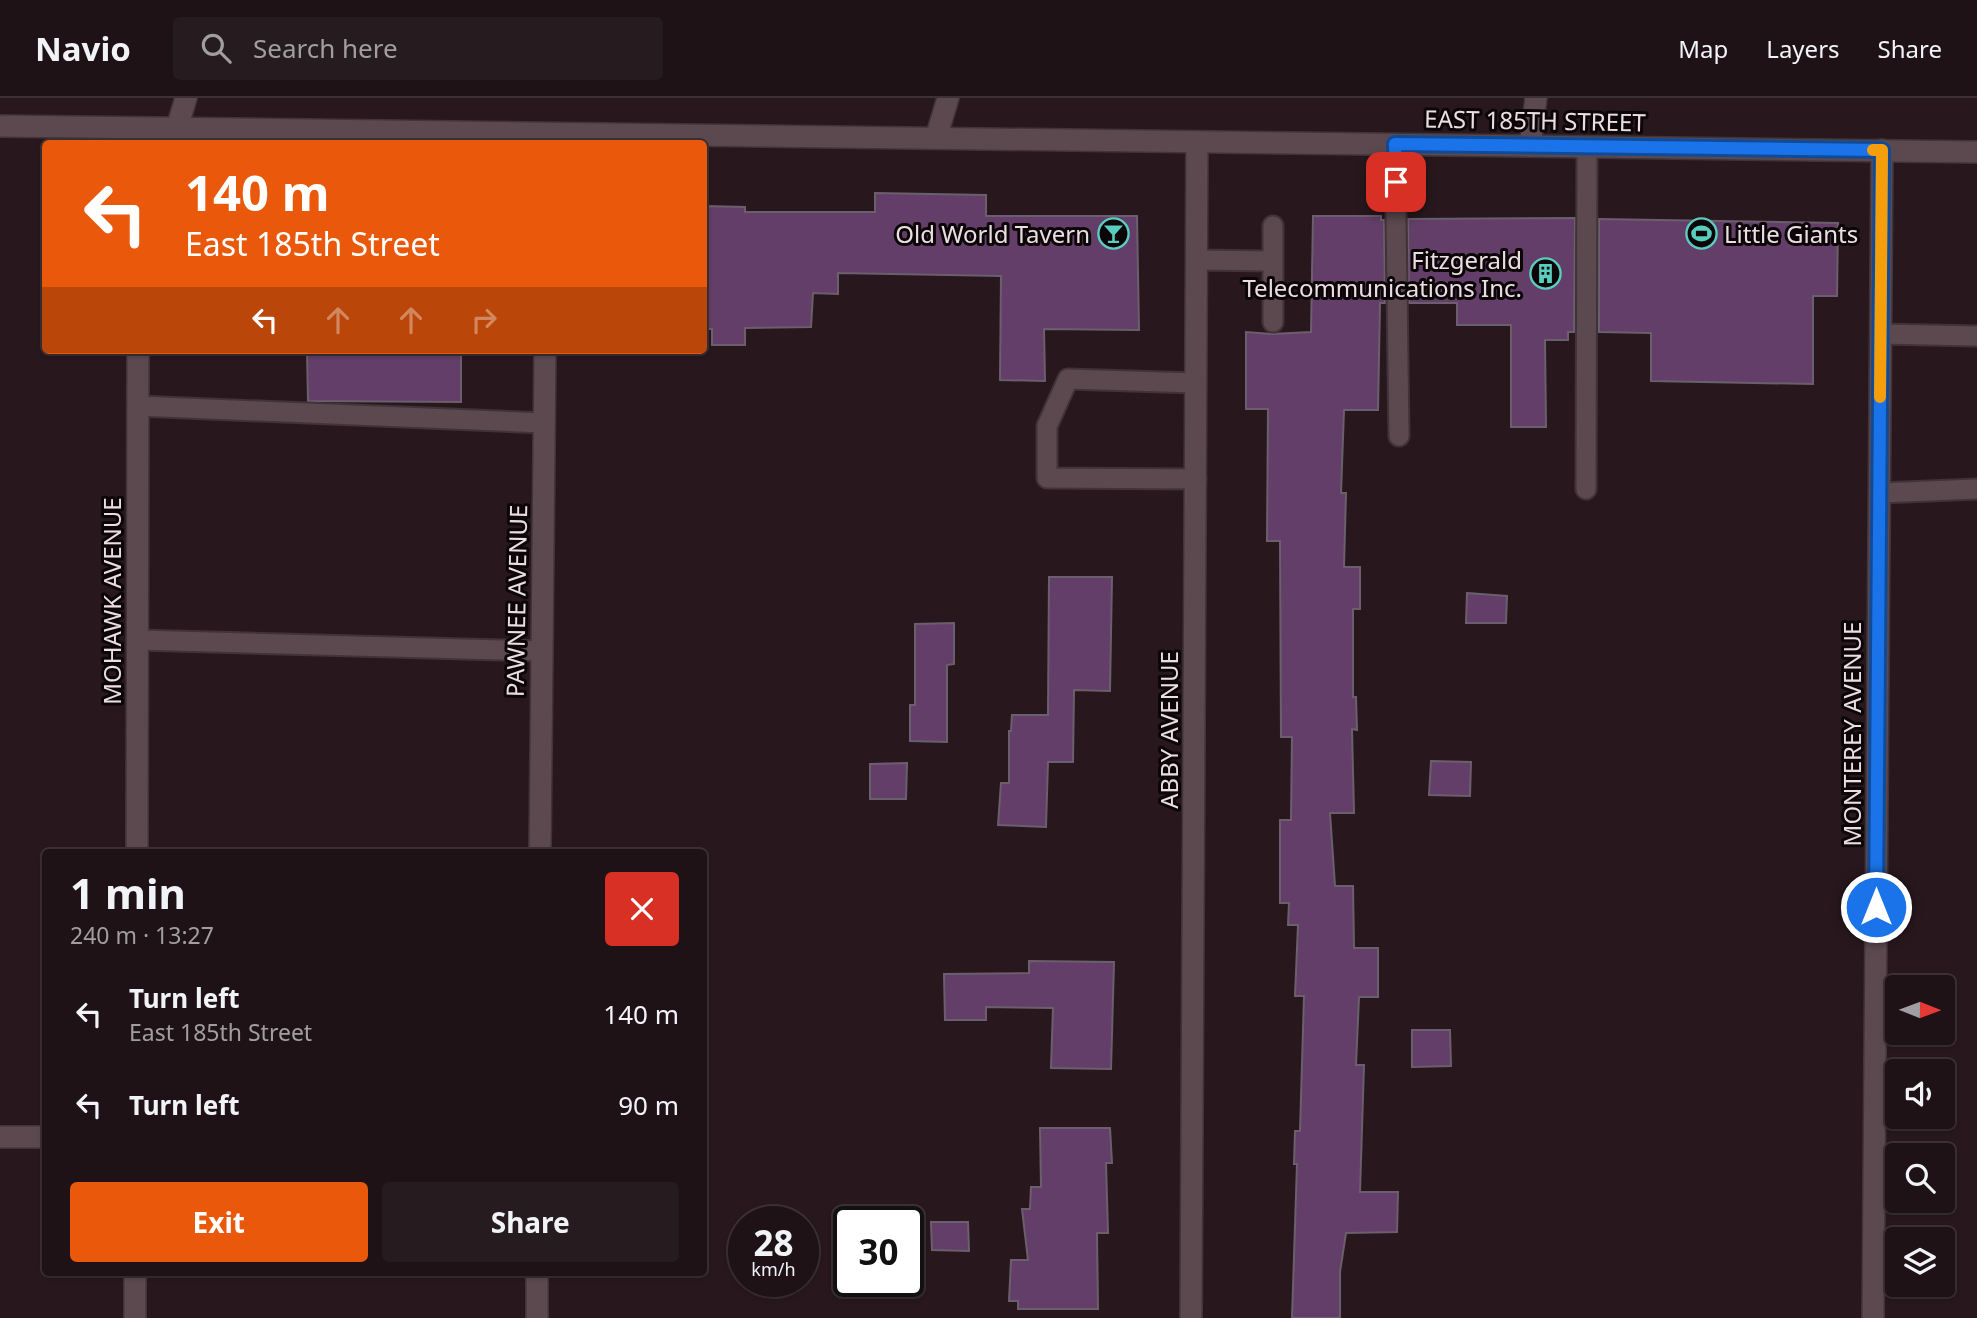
<!DOCTYPE html>
<meta charset="utf-8">
<style>
body{margin:0;font-family:"Noto Sans",sans-serif;background:#261b1f;color:#f1f3f6;height:100vh;display:flex;flex-direction:column;font-size:26px;white-space:nowrap}
*{box-sizing:border-box;margin:0}
p{font-size:23px;color:#a19ea1}
.icon{flex:none;width:38px;height:38px;fill:none;stroke:currentColor;stroke-width:2;stroke-linecap:round;stroke-linejoin:round}
.map{position:relative;flex:1;overflow:hidden}
.panel{position:absolute;left:42px;top:751px;width:665px;height:427px;display:flex;flex-direction:column;background:#1e1216;border-radius:7px;box-shadow:0 2px 5px #0004,0 0 0 2px #3c3235}
.panel>*{flex:none}
.guide{position:absolute;left:42px;top:42px;width:665px;height:214px;border-radius:7px;box-shadow:0 2px 5px #0004,0 0 0 2px #3c3235;background:#ea580c;color:#fff;overflow:hidden}
.needle{width:46px;rotate:91deg}
.controls{position:absolute;left:1885px;top:877px;display:grid;gap:14px}
.controls a{display:grid;place-items:center;width:70px;height:70px;border-radius:7px;background:#1e1216;box-shadow:0 2px 5px #0004,0 0 0 2px #3c3235;font-size:35px}
.speed{position:absolute;left:728px;top:1108px;display:flex;gap:14px;font-size:35px;font-weight:700;text-align:center}
.speed>*{display:grid;place-content:center;width:91px;height:91px;border-radius:50%;background:#1e1216;box-shadow:0 2px 5px #0004,0 0 0 2px #3c3235;line-height:1}
.speed small{font-size:18px;font-weight:400}
.speed .limit{border:4px solid #111;border-radius:10px;background:#fff;color:#111}
.pin{position:absolute;display:grid;place-items:center;width:60px;height:60px;color:#fff;margin:-30px;border-radius:14px;box-shadow:0 4px 10px #0006}
.me{position:absolute;width:77px;margin:-38px;rotate:0deg;stroke-linejoin:round;filter:drop-shadow(0 0 5px #0008)}
.turn{display:flex;align-items:center;gap:24px;height:147px;padding:0 28px;font-size:32px}
.turn .icon{width:91px;height:91px;stroke-width:2.5}
.turn b{display:block;font-size:49px;line-height:60px}
.lanes{display:flex;align-items:center;height:66px;padding:0 28px;background:#0003;justify-content:center;gap:35px;direction:ltr}
.lanes .off{opacity:.35}
.round{display:grid;place-items:center;flex:none;width:74px;height:74px;border-radius:7px;background:#261b1f}
.summary{display:flex;align-items:center;justify-content:space-between;height:119px;padding:0 28px}
h1{font-size:42px;font-weight:700;line-height:52px}
.button{display:flex;gap:14px;margin-top:auto;padding:14px 28px}
.button a{flex:1;height:80px;border-radius:7px;background:#ea580c;color:#fff;font-size:28px;font-weight:700;line-height:80px;text-align:center}
.button a+a{background:#261b1f;color:#f1f3f6}
ul{padding:0;list-style:none}
li{display:flex;align-items:center;gap:21px;height:91px;padding:0 28px}
li div{flex:1}
li b{display:block;font-size:26px}
li em{font-style:normal}
header{display:flex;align-items:center;gap:42px;box-sizing:border-box;height:98px;padding:0 35px;background:#1e1216;border-bottom:2px solid #3c3235}
header strong{font-size:33px}
nav{display:flex;gap:38px;margin-inline-start:auto;font-size:24px}
.search{width:490px;height:63px;background:#261b1f;display:flex;align-items:center;gap:18px;box-sizing:border-box;padding:0 24px;border-radius:7px;color:#a19ea1;font-size:26px}
.map>svg:first-child{display:block}
.building{fill:#623e68;stroke:#6b5f6d;stroke-width:2}
.lines{fill:none;stroke-linecap:round;stroke-linejoin:round}
.lane-casing{stroke:#403438;stroke-width:23}
.street-casing{stroke:#403438;stroke-width:24}
.secondary-casing{stroke:#403438;stroke-width:24}
.lane{stroke:#5b494f;stroke-width:19}
.street{stroke:#5b494f;stroke-width:21}
.secondary{stroke:#5b494f;stroke-width:21}
.route-casing{stroke:#114b97;stroke-width:18}
.route{stroke:#1a73e8;stroke-width:12}
.slow{stroke:#f59e0b;stroke-width:12}
.labels{text-anchor:middle;dominant-baseline:central;stroke-width:6;stroke-linejoin:round;paint-order:stroke}
.street-label{font-size:24px;fill:#eadee2;stroke:#0c0608}
.poi-label{font-size:24px;fill:#eadee2;stroke:#0c0608;text-anchor:end}
</style>
<header>
<strong>Navio</strong>
<div class="search"><svg class="icon" aria-label="search" viewBox="0 0 24 24"><circle cx="10" cy="10" r="6"/><path d="M15 15l6 6"/></svg>Search here</div>
<nav><a>Map</a><a>Layers</a><a>Share</a></nav>
</header>
<div class="map">
<svg width="1977" height="1220" viewBox="0 0 1977 1220">
<rect width="100%" height="100%" fill="#28181e"/>
<path class="building" d="M875 95 986 97V118H1137L1139 232 1044 231 1045 283 1000 282 1001 178 838 175V196L813 195 811 229 745 230V247H712V231H704V108L745 109V114H875Z
M1313 118H1381V122H1384L1385 205H1380L1378 312H1344L1341 395H1346L1344 469H1360V511H1353V599H1356L1357 632 1352 631 1354 715H1330L1335 788H1353L1354 850H1378V899H1359L1356 967H1364L1360 1094H1398L1397 1134 1346 1135 1340 1174V1220H1292L1297 1066H1294L1295 1033H1300L1304 898H1295L1298 827H1288L1289 805H1280V722H1291L1292 639H1281L1280 443H1267L1268 311H1246V234L1272 236 1311 234Z
M1575 120 1574 234H1568V242H1545L1546 329H1511V227H1457V205H1409L1408 121Z
M1599 121 1838 125 1837 198H1813V286L1651 283V235L1599 234Z
M307 252H461V304L308 303Z
M1049 479H1112L1110 593 1074 592 1073 664H1048L1046 729 998 727 1001 685H1009V633H1011L1012 617H1048Z
M1467 495 1507 498 1506 525H1466Z
M954 525V566L947 567V644L910 643V607H915V526Z
M1431 663 1471 664 1470 698 1429 697Z
M907 665 906 701H870V666Z
M1029 863 1114 864 1111 971 1051 970 1053 910 986 909V922H945L944 876 1029 875Z
M1412 932H1450L1451 968 1412 969Z
M1040 1030H1110L1112 1065H1106L1108 1135H1097L1098 1211H1018V1203H1009L1011 1162H1028L1022 1111H1030L1031 1089H1041Z
M931 1124H968L969 1153 932 1152Z"/>
<g class="lines">
<defs>
<path id="lane" d="M1395 46 1399 338
M1197 162 1273 163V224
M1273 163V128
M1881 236 1977 238
M138 308 544 325
M1196 381 1047 380V328L1068 281 1196 285
M1586 391 1587 49
M1880 395 1977 391
M137 542 542 553"/>
<path id="street" d="M177 30 186 0
M936 40 948 0
M1530 48 1536 0
M137 754 138 252
M540 754 545 252
M0 1039H46
M135 1220V1174
M537 1220V1174
M1191 1220 1197 44
M1873 1220 1882 52"/>
<path id="secondary" d="M0 28 1977 54"/>
</defs>
<use href="#lane" class="lane-casing"/>
<use href="#street" class="street-casing"/>
<use href="#secondary" class="secondary-casing"/>
<use href="#lane" class="lane"/>
<use href="#street" class="street"/>
<use href="#secondary" class="secondary"/>
</g>
<g class="lines">
<defs>
<path id="route" d="M1396 84 1395 46 1882 52 1876 809"/>
</defs>
<use href="#route" class="route-casing"/>
<use href="#route" class="route"/>
<path class="slow" d="M1873 52H1882L1880 299"/>
</g>
<defs>
<symbol id="bar-ring" viewBox="-11 -11 22 22"><circle r="9.5" fill="#0c0608" stroke="#59cebe" stroke-width="1.5"/><path d="M-6-5H6L.8 .8V4.5H3.5V6h-7V4.5H-.8V.8Z" fill="#59cebe"/></symbol>
<symbol id="stadium-ring" viewBox="-11 -11 22 22"><circle r="9.5" fill="#0c0608" stroke="#59cebe" stroke-width="1.5"/><path d="M0-5a6.5 5 0 1 0 0 10a6.5 5 0 1 0 0-10ZM-3.5-1.8h7v3.6h-7Z" fill="#59cebe"/></symbol>
<symbol id="building-ring" viewBox="-11 -11 22 22"><circle r="9.5" fill="#0c0608" stroke="#59cebe" stroke-width="1.5"/><path d="M-4-6H4V6H1V3H-1V6H-4ZM-2.5-4.3h1.7v1.8h-1.7ZM.8-4.3h1.7v1.8H.8ZM-2.5-1h1.7V.8h-1.7ZM.8-1h1.7V.8H.8Z" fill="#59cebe"/></symbol>
</defs>
<g fill-rule="evenodd">
<use href="#bar-ring" x="1096" y="118" width="35" height="35"/>
<use href="#stadium-ring" x="1684" y="118" width="35" height="35"/>
<use href="#building-ring" x="1528" y="158" width="35" height="35"/>
</g>
<g class="labels">
<g class="street-label">
<text transform="translate(1535 22) rotate(1)">EAST 185TH STREET</text>
<text transform="translate(111 503) rotate(-90)">MOHAWK AVENUE</text>
<text transform="translate(516 503) rotate(-89)">PAWNEE AVENUE</text>
<text transform="translate(1168 632) rotate(-90)">ABBY AVENUE</text>
<text transform="translate(1851 636) rotate(-90)">MONTEREY AVENUE</text>
</g>
<g class="poi-label">
<text x="1090" y="135">Old World Tavern</text>
<text x="1724" y="135" text-anchor="start">Little Giants</text>
<text x="1522" y="161">Fitzgerald<tspan x="1522" dy="28">Telecommunications Inc.</tspan></text>
</g>
</g>
</svg>
<div class="controls">
<a><svg class="needle" viewBox="-14 -14 28 28"><path d="M0-13l5 13h-10z" fill="#e53935"/><path d="M0 13l5-13h-10z" fill="#a19ea1"/></svg></a>
<a><svg class="icon" aria-label="sound" viewBox="0 0 24 24"><path d="M4 9h4l5-4v14l-5-4H4zM17 9q2 3 0 6"/></svg></a>
<a><svg class="icon" aria-label="search" viewBox="0 0 24 24"><circle cx="10" cy="10" r="6"/><path d="M15 15l6 6"/></svg></a>
<a><svg class="icon" aria-label="layers" viewBox="0 0 24 24"><path d="M12 4l9 5-9 5-9-5zM3 14l9 5 9-5"/></svg></a>
</div>
<div class="speed"><div>28<small>km/h</small></div><div class="limit">30</div></div>
<div class="pin" style="left:1396px;top:84px;background:#d93025"><svg class="icon" aria-label="arrive" viewBox="0 0 24 24"><path d="M6 21V4h12l-3 4 3 4H6"/></svg></div>
<svg class="me" style="left:1876px;top:809px" viewBox="-20 -20 40 40"><circle r="17" fill="#1a73e8" stroke="#fff" stroke-width="3"/><path d="M0-11L8 9 0 5-8 9z" fill="#fff"/></svg>
<div class="guide">
<div class="turn"><svg class="icon" aria-label="left" viewBox="0 0 24 24"><path d="M17 20v-9H6M10 6l-5 5 5 5"/></svg><div><b>140 m</b>East 185th Street</div></div>
<div class="lanes"><svg class="icon" aria-label="left" viewBox="0 0 24 24"><path d="M17 20v-9H6M10 6l-5 5 5 5"/></svg><svg class="icon off" aria-label="ahead" viewBox="0 0 24 24"><path d="M12 20V5M6 11l6-6 6 6"/></svg><svg class="icon off" aria-label="ahead" viewBox="0 0 24 24"><path d="M12 20V5M6 11l6-6 6 6"/></svg><svg class="icon off" aria-label="right" viewBox="0 0 24 24"><path d="M7 20v-9h11M14 6l5 5-5 5"/></svg></div>
</div>
<section class="panel">
<div class="summary"><div><h1>1 min</h1><p>240 m · 13:27</p></div><a class="round" style="background:#d93025;color:#fff"><svg class="icon" aria-label="close" viewBox="0 0 24 24"><path d="M6 6l12 12M18 6L6 18"/></svg></a></div>
<ul>
<li><svg class="icon" aria-label="left" viewBox="0 0 24 24"><path d="M17 20v-9H6M10 6l-5 5 5 5"/></svg><div><b>Turn left</b><p>East 185th Street</p></div><em>140 m</em></li>
<li><svg class="icon" aria-label="left" viewBox="0 0 24 24"><path d="M17 20v-9H6M10 6l-5 5 5 5"/></svg><div><b>Turn left</b></div><em>90 m</em></li>
</ul>
<div class="button"><a>Exit</a><a>Share</a></div>
</section>
</div>
